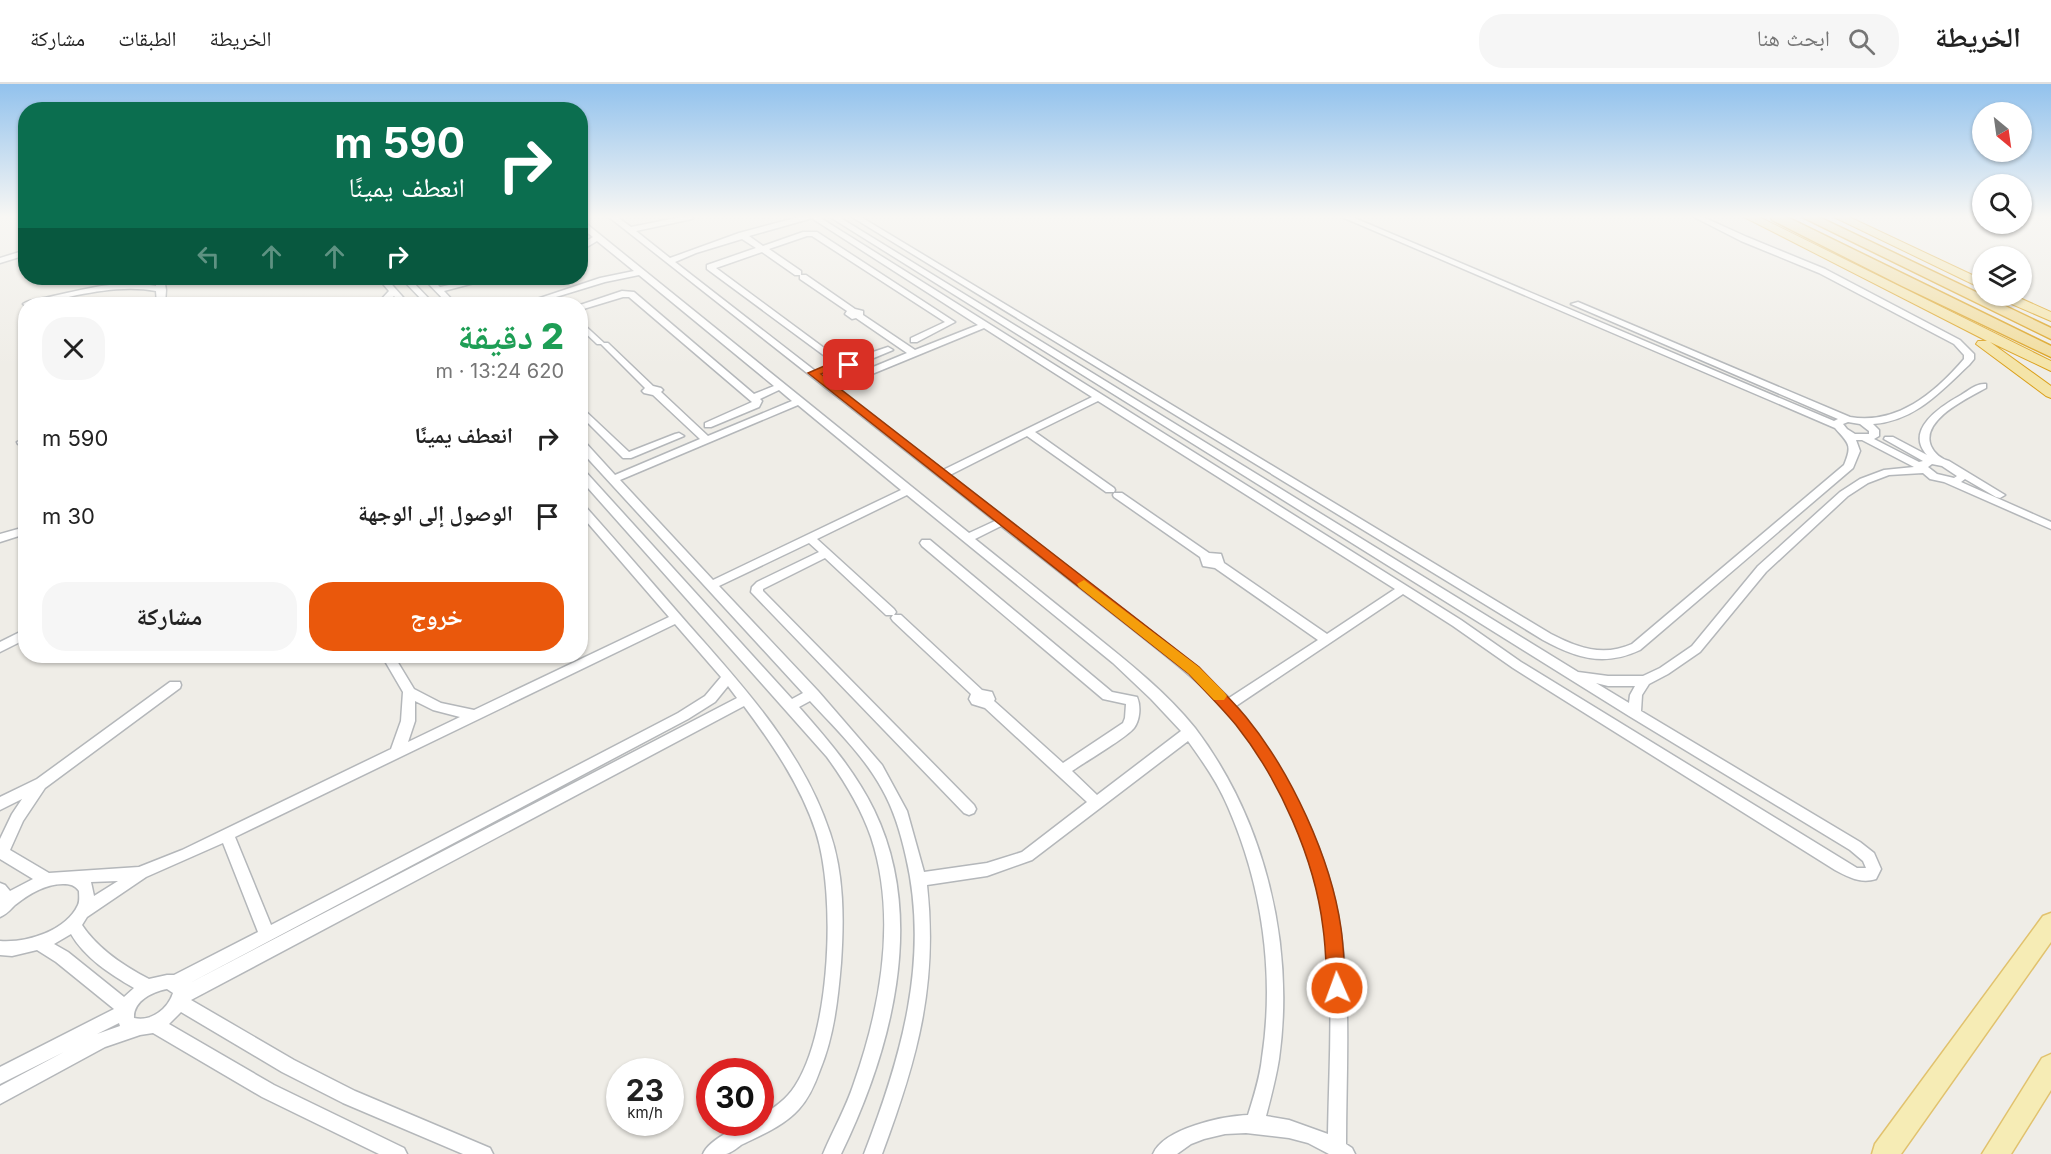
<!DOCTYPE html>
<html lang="ar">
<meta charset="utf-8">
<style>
body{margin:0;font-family:Inter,"Noto Naskh Arabic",sans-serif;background:#f6f6f6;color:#222;direction:rtl;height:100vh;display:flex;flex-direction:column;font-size:22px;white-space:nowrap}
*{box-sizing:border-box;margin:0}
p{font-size:20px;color:#767676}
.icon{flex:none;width:33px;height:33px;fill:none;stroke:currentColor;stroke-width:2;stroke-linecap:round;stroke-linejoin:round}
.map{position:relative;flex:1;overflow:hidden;direction:ltr}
.drawer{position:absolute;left:18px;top:213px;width:570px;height:366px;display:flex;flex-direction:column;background:#fff;border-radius:24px;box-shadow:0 2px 4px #0004;direction:rtl}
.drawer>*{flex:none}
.top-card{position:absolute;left:18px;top:18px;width:570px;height:183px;border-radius:24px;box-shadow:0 2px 4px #0004;direction:rtl;background:#0b6e4f;color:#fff;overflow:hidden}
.needle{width:39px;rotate:151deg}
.buttons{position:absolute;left:1972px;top:18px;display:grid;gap:12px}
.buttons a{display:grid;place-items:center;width:60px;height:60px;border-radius:50%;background:#fff;box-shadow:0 2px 4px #0004;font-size:30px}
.speed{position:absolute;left:606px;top:974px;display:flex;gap:12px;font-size:30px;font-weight:700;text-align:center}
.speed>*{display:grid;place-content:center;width:78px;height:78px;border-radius:50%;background:#fff;box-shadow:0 2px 4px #0004;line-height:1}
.speed small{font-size:15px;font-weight:400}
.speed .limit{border:9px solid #d22;background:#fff;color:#111}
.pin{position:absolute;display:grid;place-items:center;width:51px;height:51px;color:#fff;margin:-26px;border-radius:12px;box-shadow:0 3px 9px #0006}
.me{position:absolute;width:66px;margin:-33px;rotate:358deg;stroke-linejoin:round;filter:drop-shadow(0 0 4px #0008)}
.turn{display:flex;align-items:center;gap:21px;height:126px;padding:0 24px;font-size:27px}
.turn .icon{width:78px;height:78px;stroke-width:2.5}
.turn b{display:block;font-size:42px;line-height:51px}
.lanes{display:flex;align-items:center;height:57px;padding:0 24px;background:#0003;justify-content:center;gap:30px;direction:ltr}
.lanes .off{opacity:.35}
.round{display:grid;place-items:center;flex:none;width:63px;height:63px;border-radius:24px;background:#f6f6f6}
.overview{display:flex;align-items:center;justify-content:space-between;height:102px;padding:0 24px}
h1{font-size:36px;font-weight:800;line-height:45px;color:#1e9e55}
.action{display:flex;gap:12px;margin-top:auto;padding:12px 24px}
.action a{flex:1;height:69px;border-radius:24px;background:#ea580c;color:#fff;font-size:24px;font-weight:800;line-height:69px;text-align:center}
.action a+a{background:#f6f6f6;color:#222}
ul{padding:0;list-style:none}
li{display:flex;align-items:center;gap:18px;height:78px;padding:0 24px}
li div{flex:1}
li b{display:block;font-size:22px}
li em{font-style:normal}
header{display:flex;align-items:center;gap:36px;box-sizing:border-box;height:84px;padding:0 30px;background:#fff;border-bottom:2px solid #e0e0e0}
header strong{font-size:28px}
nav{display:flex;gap:33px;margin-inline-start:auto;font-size:21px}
.search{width:420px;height:54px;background:#f6f6f6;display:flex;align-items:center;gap:15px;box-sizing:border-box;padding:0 21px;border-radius:24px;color:#767676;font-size:22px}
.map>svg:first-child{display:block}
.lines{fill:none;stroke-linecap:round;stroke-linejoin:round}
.minor-casing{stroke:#b4b7ba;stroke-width:3}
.primary-casing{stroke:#e1c26e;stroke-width:3}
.trunk-casing{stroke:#dba01b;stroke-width:2}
.motorway-casing{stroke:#dba01b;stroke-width:3}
.minor{fill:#fff;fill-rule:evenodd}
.primary{fill:#f6ecb5;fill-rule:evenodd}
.trunk{fill:#f4e4a8;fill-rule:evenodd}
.motorway{fill:#f1dc9c;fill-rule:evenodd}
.route{fill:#ea580c;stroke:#983908;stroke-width:1.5}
.slow{fill:#f59e0b}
</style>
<header>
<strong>الخريطة</strong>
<div class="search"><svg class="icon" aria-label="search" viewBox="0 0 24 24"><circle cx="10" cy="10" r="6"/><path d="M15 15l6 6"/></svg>ابحث هنا</div>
<nav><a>الخريطة</a><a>الطبقات</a><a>مشاركة</a></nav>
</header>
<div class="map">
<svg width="2051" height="1070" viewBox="0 0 2051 1070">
<rect width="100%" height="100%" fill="#efede7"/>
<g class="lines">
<defs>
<path id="minor" d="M609 133H617L631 143 681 133H693L692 135 636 147 670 174 739 149 799 133H810L809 135 749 152 763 162 803 148H817L955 238 917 258H911V254L945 238 812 152H807L769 165 801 187V191H795L762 168 716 184 843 278 888 263 893 266 852 283 841 284 707 185V181L756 164 742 155 696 169 675 178 832 300 907 269 856 234 852 235 845 230 847 227 800 195V191H806L855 225 863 227V231L915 266 978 241 810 133H819L1461 536 1521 578 1857 784H1866L1863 777 1850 766 1629 632 830 133H839L1578 588 1608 592H1643L1660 584 1692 562 1758 482 1840 408 1860 395 1884 386 1914 383 1862 356H1856L1860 367 1853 384 1640 566C1604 583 1576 574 1543 556L852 133H861L1551 550C1578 564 1603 573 1632 560L1844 381C1853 360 1848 359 1835 344L1342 133H1352L1834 337 1838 335 1571 220 1578 218 1850 333C1897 341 1935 309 1964 275V271L1954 260 1819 189 1741 157 1694 133H1703L1747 153 1825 185 1960 256 1974 270V275L1969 281C1940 308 1915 337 1873 340L1879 346V352L1874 355 1919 378 1923 377 1884 355 1885 353H1893L1927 371C1904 346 1941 322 1961 311 1969 306 1977 299 1986 300V304C1968 314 1920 336 1931 362 1934 369 1941 375 1949 377L2005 411 2000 414 1996 413 1965 395 1961 398 2051 438V445L1944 398 1930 395 1923 389 1889 391 1868 399 1848 412 1766 488 1700 568 1668 590 1649 600 1642 611 1641 627 1860 758 1874 769 1881 785 1876 795C1861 800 1848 793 1835 786L1513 584 1453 542 1403 510 1236 622C1288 689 1330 766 1341 851 1351 920 1346 990 1346 1060L1352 1064 1355 1070H1329L1308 1059 1289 1054 1246 1049 1225 1050 1204 1055 1191 1060 1177 1070H1153C1164 1044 1223 1032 1248 1031 1254 1012 1260 993 1262 974 1275 889 1262 801 1228 723 1218 699 1203 678 1188 657L1032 776 987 792 927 801C938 902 917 976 882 1070H864C901 974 930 876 906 773 901 750 894 726 882 705 864 672 836 645 810 617L799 623C828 656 855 687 874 726 927 835 891 967 841 1070H823C833 1046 846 1024 854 999 881 922 897 832 871 753 861 724 845 698 827 673L580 395V385L584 386 792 615 803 609 580 366V356L584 357 615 391 700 355 653 311 644 309 642 307 645 304 601 260H597L580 244V237L604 259H608L653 302 661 304 663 306 661 308 708 352 792 317 779 306 760 315 762 317 759 323 711 343H705V339L752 318 629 213H623L580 226V221L622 207 634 208 754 310 774 302 639 191 605 198 533 220H522L600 194 634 187 597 157 580 167V161L593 153 580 143V137H583L969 449 995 437ZM984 244 1092 313 943 386 838 304ZM1098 317 1395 505 1327 550 1224 479 1221 470 1209 469 1122 409H1114L1113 411 1114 413 1200 473 1203 482 1215 484 1318 556 1229 614 1198 584 950 391 1027 352 1106 408H1114L1115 406 1114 404 1035 348ZM798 321 901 406 713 496 620 396ZM1848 338 1860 340 1869 347V350H1855L1847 345 1843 340ZM1932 380 1942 382 1957 392 1954 394 1937 390 1928 383ZM907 411 1113 579 1151 615 1181 647 1097 711 1072 687C1085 678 1126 654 1134 644 1140 636 1141 622 1137 613L1112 608 930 456H922L920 459 922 462 1103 615 1126 620 1125 634 1123 639 1063 679 994 617 995 615 992 608 982 606 901 531H894L896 528 894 525 817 455ZM1001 442C1044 476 1087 509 1130 543 1160 567 1192 591 1219 619 1275 679 1316 770 1326 851 1334 917 1329 984 1328 1050L1289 1036 1266 1032C1271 1013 1276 994 1279 975 1295 861 1265 736 1195 644 1166 608 1128 578 1092 549 1053 518 1014 486 975 455ZM809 459 819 468 757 498 752 503 751 508 964 729 969 731 974 729 976 725 974 721 763 507V505L825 474 886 531H893L891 534 893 537 971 610 969 615 972 620 985 624 1087 718 1022 768 987 779 924 788 907 727 882 681 818 607 719 502ZM1596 599 1608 602H1635L1630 611 1629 619Z
M26 166V171L0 179V174Z
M156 194H164L166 206 165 220H157L156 207C130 202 103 206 77 211 60 215 43 220 26 220V222L23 220C30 215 41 215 49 213 84 205 120 195 156 202Z
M378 194H386L409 220H401L394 212 385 220H377L389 207Z
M401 194H409L434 220H426Z
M423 194H431L440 203 481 194H493L444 207 456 220H448Z
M580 322 629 368 675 350 679 349 684 352 631 374H623L580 331Z
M26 354V360H18L17 358Z
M580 420 584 421C619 460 654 501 688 540 744 603 803 667 830 749 844 790 844 835 841 879 838 915 834 952 820 986 815 1000 809 1014 799 1025 784 1042 761 1051 741 1061 737 1064 731 1069 726 1070 719 1070 710 1070 703 1070 709 1055 744 1038 760 1038V1032C774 1024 786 1016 795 1002 831 947 836 810 816 748 801 702 773 661 744 622L191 916 294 976 355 1007 490 1064 493 1070H463L343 1019 282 988 181 928 169 940 274 1001 404 1064 407 1070H379L262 1013 153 949 140 951 105 963 0 1020V1002L64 968 0 1000V983L114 925 56 878 37 866 12 872 0 871V857C27 859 66 847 78 821 80 817 79 811 79 807 75 801 70 800 63 800 45 800 29 810 15 821 10 826 7 830 0 833V799L5 801 10 807 33 795 0 775V755L12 730 22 715 0 726V713L37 695 170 598H180L181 601 180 604 45 704 23 737 10 766 49 789 139 783 182 766 391 665 401 637 403 608 382 572H394L414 605 441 619 474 626 669 533 580 430ZM675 540 721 593 705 612 678 629 271 841 235 753ZM728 602 737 614 186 901 688 635 715 618ZM415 617 433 626 460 633 408 658 415 637ZM223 759 258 848 174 891H167L149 895C124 882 98 865 82 841L87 833 146 793ZM118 797 94 812 91 798ZM71 850C85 874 110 890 134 904L124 913 68 868 54 860ZM167 905 173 909C168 925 151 938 134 934 133 917 152 908 167 905ZM119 939 120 942 97 950Z
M18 445 22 447 24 449 22 451 0 458V450Z
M26 545V555L0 568V558Z"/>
<path id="primary" d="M2051 829V858L1901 1070H1872L1875 1060 2043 832Z
M2051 970V1006L2011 1070H1982L2042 974Z"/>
<path id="trunk" d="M1744 133H1759L2051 277V287L1990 258 2051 302V314L2046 312 1976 260 1978 257H1987Z
M1834 133H1849L1983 196V205Z
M1999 212H2015L2051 228V237L2000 215Z"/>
<path id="motorway" d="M1771 133H1787L2051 262V273L1902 202 1772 136Z
M1802 133H1819L2051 244V255Z"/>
</defs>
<use href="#minor" class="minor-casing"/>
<use href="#primary" class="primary-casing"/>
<use href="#trunk" class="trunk-casing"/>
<use href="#motorway" class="motorway-casing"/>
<use href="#minor" class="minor"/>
<use href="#primary" class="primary"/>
<use href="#trunk" class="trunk"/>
<use href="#motorway" class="motorway"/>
</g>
<linearGradient id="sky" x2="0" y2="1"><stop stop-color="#92c2ed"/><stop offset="0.47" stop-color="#f8f7f4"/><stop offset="1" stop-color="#f8f7f4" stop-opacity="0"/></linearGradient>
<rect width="2051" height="282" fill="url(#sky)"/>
<path class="route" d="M838 276 854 281 843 285 838 283 821 290 1199 583C1215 600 1232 616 1246 633 1291 688 1331 774 1341 844 1344 864 1344 884 1346 904L1343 910 1337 912 1330 910 1327 904C1326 884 1326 864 1323 844 1315 775 1279 695 1236 641 1221 623 1205 607 1189 590L808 289Z"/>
<path class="slow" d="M1084 496 1199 583 1224 608 1227 612 1224 616H1214L1189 590 1079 503 1077 500Z"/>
</svg>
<div class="buttons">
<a><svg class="needle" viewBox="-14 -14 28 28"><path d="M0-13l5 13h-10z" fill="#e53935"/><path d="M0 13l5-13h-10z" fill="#767676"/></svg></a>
<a><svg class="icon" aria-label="search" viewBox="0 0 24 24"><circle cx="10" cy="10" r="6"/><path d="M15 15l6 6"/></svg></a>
<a><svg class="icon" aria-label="layers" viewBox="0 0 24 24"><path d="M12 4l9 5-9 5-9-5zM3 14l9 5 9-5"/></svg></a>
</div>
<div class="speed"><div>23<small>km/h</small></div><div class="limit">30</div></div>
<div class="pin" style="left:849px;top:281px;background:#d93025"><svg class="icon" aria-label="arrive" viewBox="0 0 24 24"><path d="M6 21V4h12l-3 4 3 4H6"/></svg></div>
<svg class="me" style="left:1337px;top:904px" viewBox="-20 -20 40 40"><circle r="17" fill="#ea580c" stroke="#fff" stroke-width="3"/><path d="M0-11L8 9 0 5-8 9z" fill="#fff"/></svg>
<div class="top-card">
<div class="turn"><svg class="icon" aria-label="right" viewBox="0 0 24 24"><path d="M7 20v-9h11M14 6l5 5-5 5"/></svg><div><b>590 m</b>انعطف يمينًا</div></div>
<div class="lanes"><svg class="icon off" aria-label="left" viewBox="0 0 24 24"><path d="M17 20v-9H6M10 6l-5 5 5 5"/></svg><svg class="icon off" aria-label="ahead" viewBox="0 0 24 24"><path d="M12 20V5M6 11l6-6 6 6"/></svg><svg class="icon off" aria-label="ahead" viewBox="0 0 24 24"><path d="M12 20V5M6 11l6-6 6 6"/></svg><svg class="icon" aria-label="right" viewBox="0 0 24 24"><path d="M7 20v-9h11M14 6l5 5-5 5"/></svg></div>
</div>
<section class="drawer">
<div class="overview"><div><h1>2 دقيقة</h1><p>620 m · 13:24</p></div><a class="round"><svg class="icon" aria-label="close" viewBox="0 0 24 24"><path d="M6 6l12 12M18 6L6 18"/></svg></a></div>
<ul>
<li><svg class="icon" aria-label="right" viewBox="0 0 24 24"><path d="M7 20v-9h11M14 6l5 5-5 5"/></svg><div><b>انعطف يمينًا</b></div><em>590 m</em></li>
<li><svg class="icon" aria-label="arrive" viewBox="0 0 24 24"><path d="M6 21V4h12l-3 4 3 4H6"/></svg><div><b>الوصول إلى الوجهة</b></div><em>30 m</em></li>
</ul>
<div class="action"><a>خروج</a><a>مشاركة</a></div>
</section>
</div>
